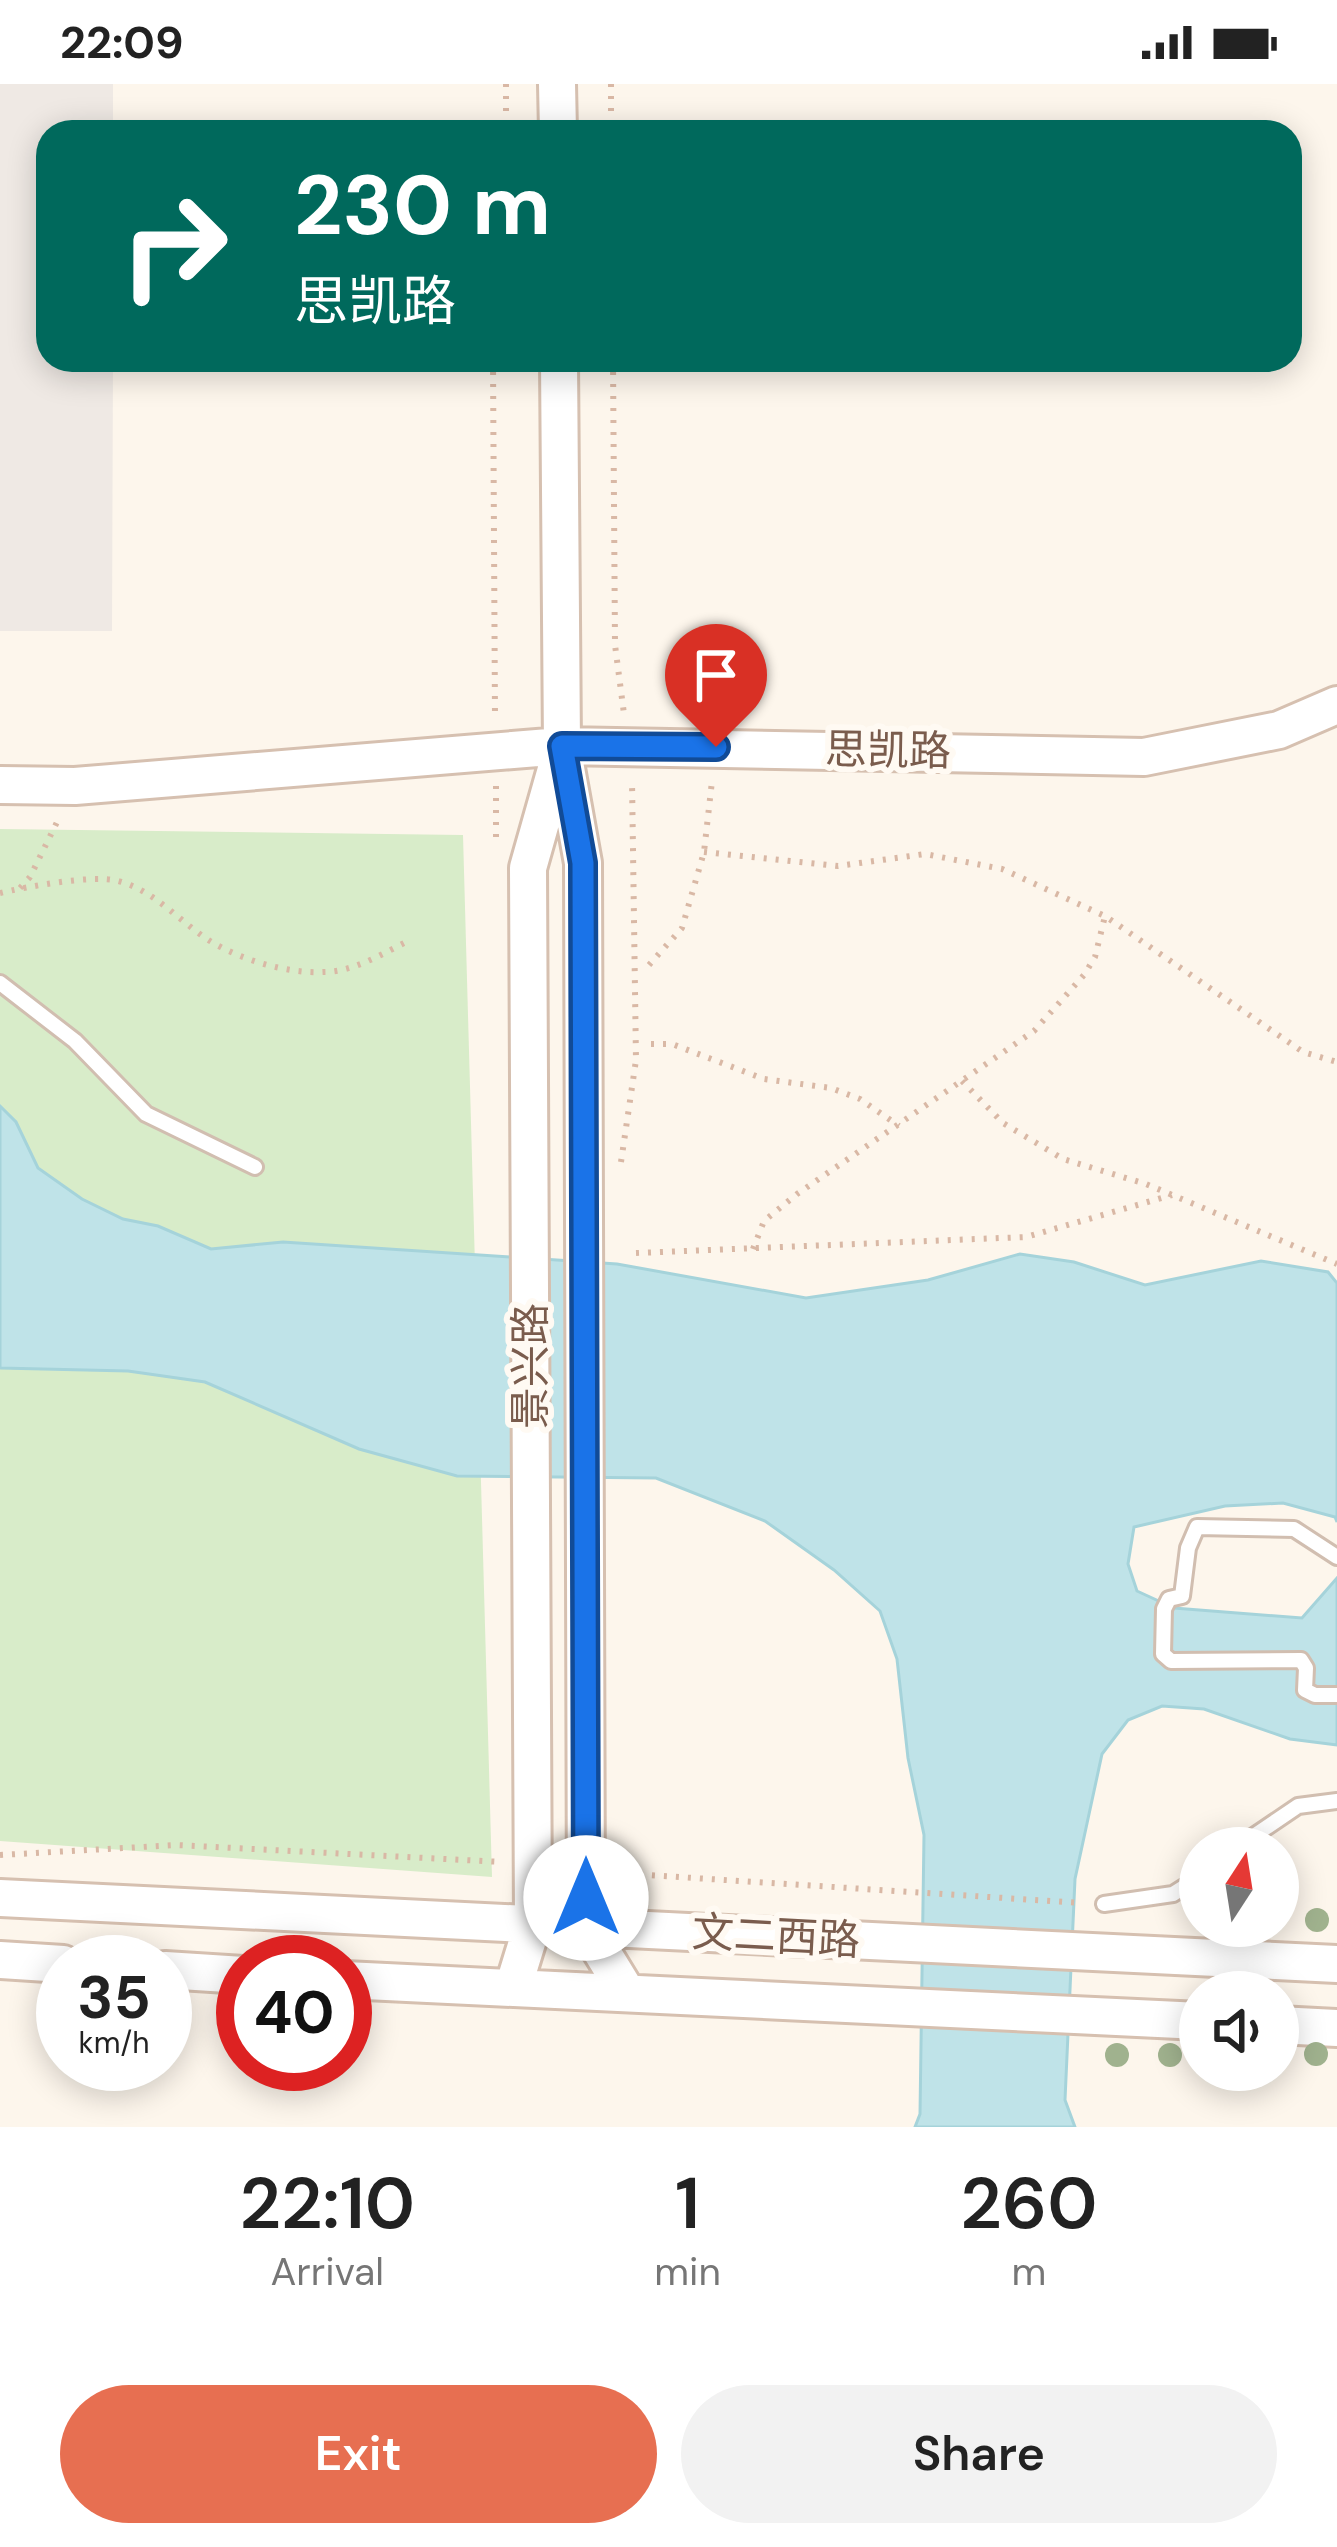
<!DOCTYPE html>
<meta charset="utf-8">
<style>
body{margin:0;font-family:"DM Sans","Noto Sans SC",sans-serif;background:#f2f2f2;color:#222;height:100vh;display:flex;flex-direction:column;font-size:45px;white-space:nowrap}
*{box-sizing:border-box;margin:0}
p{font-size:39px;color:#767676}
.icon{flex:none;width:66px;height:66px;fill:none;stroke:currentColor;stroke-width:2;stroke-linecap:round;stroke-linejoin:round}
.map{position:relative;height:2043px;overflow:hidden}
.details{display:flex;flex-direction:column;background:#fff;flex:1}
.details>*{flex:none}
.banner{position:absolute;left:36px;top:36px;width:1266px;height:252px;border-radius:36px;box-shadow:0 6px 30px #0003;background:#00695c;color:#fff;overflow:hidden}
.needle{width:78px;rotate:12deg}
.tools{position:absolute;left:1179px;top:1743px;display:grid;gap:24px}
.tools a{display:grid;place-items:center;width:120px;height:120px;border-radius:50%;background:#fff;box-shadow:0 6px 30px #0003;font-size:60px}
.speed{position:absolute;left:36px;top:1851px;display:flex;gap:24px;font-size:60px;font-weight:700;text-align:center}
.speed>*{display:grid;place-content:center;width:156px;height:156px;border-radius:50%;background:#fff;box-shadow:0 6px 30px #0003;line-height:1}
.speed small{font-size:30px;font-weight:400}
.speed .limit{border:18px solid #d22;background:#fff;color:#111}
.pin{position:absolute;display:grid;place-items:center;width:102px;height:102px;color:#fff;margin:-123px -51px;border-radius:50% 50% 50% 0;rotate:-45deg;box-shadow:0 0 12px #0007}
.pin .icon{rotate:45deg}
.me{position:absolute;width:132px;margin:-66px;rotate:0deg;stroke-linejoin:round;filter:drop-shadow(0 0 9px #0008)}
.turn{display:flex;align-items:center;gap:42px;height:252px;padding:0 60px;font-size:54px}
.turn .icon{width:156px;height:156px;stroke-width:2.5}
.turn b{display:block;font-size:84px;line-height:102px}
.eta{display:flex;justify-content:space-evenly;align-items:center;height:204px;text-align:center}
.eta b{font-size:72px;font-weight:600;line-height:84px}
.action{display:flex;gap:24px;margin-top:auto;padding:24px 60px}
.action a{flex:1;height:138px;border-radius:72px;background:#e76f51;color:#fff;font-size:48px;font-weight:600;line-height:138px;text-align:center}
.action a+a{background:#f2f2f2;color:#222}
.status{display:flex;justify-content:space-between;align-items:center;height:84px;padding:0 60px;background:#fff;direction:ltr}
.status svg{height:33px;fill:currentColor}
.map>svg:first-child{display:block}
.industrial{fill:#efe9e4}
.green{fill:#d8ecc9}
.water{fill:#bfe3e8;stroke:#a5d3da;stroke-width:3}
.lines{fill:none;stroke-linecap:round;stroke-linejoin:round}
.lane-casing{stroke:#d1beb0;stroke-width:20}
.secondary-casing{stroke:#d6c0b0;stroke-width:42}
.path{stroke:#d9b8a5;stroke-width:6;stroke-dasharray:3 9;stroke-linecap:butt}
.lane{stroke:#fff;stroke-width:14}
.secondary{stroke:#fff;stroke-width:36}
.tree{fill:#a0b28e}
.route-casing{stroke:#114b97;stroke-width:30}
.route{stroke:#1a73e8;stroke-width:21}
.labels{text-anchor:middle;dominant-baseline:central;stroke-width:12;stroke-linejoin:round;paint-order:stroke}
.street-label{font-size:42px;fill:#7a5c4d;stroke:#fffaf3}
</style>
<div class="status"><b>22:09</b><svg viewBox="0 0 49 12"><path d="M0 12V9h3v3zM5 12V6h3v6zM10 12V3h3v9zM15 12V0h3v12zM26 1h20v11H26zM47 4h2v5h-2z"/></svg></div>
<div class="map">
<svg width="1337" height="2043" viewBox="0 0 1337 2043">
<rect width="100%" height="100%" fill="#fdf6ec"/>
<path class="industrial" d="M0 0H113V48H48V276H113L112 547H0Z"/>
<path class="green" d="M0 745 463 751 492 1793 0 1757Z"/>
<path class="water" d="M0 1022 16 1038 38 1084 82 1115 123 1135 158 1142 211 1165 283 1158 617 1180 806 1214 928 1196 1020 1170 1074 1178 1145 1201 1261 1177 1328 1188 1337 1199V1438L1335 1433 1283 1419 1225 1422 1134 1443 1128 1480 1137 1507 1174 1524 1302 1534 1337 1494V1661L1290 1655 1204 1625 1162 1622 1128 1636 1102 1670 1075 1795 1065 2016 1075 2043H915L920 2030 924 1751 908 1674 897 1575 880 1527 834 1486 765 1437 656 1394 457 1392 359 1365 205 1298 128 1287 0 1284Z"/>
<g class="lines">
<defs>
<path id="lane" d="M0 899 75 957 146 1030 255 1083
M1337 1473 1294 1445 1197 1443 1188 1464 1182 1512 1169 1515 1164 1525 1163 1570 1171 1577 1301 1576 1306 1584 1305 1606 1315 1611H1337
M1236 1764 1298 1722 1337 1717
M1104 1820 1173 1810 1200 1793"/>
<path id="secondary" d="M557 0 558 48
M559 276 562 662 583 779 586 1842 627 1909
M0 701 75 702 562 662 1144 673 1279 646 1337 621
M0 1814 1337 1880
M0 1876 63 1880
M165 1886 243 1891
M345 1896 1200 1937
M513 1904 533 1839 528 784 560 671
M1278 1941 1337 1944"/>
</defs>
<use href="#lane" class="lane-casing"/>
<use href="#secondary" class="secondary-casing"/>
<path class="path" d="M506 0V48
M611 0V48
M493 276 495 634
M613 276 615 561 624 630
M496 702V760
M704 768 838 782 925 770 1002 785 1105 832 1303 968 1337 978
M20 804 30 793 60 732
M0 809C26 803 93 790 118 797 154 806 180 838 210 857 241 876 288 890 324 888 353 888 384 869 410 856
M649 881 682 844 704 768 712 697
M651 960H672L764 995 831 1004 860 1015 899 1042
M962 997 1003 1039 1063 1075 1146 1100 1337 1180
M621 1078 636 976 632 696
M753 1165 764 1137 797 1110 1034 947 1084 891 1095 873 1105 832
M636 1169 1026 1153 1172 1111
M0 1771 177 1761 502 1778
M616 1789 1082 1819"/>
<use href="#lane" class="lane"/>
<use href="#secondary" class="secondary"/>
</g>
<g class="tree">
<circle cx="1317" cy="1836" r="12"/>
<circle cx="1316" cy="1970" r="12"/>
<circle cx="1117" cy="1971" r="12"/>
<circle cx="1170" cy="1971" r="12"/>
</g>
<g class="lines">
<defs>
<path id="route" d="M586 1814 583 779 562 662 716 663"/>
</defs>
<use href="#route" class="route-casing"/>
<use href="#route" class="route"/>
</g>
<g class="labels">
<g class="street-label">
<text transform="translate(888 666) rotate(1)">思凯路</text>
<text transform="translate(530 1282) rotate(-90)">景兴路</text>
<text transform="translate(776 1852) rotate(3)">文二西路</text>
</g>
</g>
</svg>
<div class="tools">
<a><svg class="needle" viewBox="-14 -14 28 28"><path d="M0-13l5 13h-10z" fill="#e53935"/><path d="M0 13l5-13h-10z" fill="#767676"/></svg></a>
<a><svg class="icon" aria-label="sound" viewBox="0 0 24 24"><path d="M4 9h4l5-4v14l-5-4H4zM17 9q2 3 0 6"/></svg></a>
</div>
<div class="speed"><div>35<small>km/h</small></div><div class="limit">40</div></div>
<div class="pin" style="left:716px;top:663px;background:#d93025"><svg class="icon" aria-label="arrive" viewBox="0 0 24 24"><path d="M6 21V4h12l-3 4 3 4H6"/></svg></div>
<svg class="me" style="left:586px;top:1814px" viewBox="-20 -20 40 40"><circle r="19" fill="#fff"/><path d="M0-13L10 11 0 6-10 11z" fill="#1a73e8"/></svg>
<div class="banner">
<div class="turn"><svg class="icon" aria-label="right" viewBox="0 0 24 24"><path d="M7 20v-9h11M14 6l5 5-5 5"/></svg><div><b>230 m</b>思凯路</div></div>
</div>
</div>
<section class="details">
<div class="eta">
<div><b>22:10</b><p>Arrival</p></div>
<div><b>1</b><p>min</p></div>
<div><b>260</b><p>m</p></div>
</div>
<div class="action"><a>Exit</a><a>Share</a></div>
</section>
